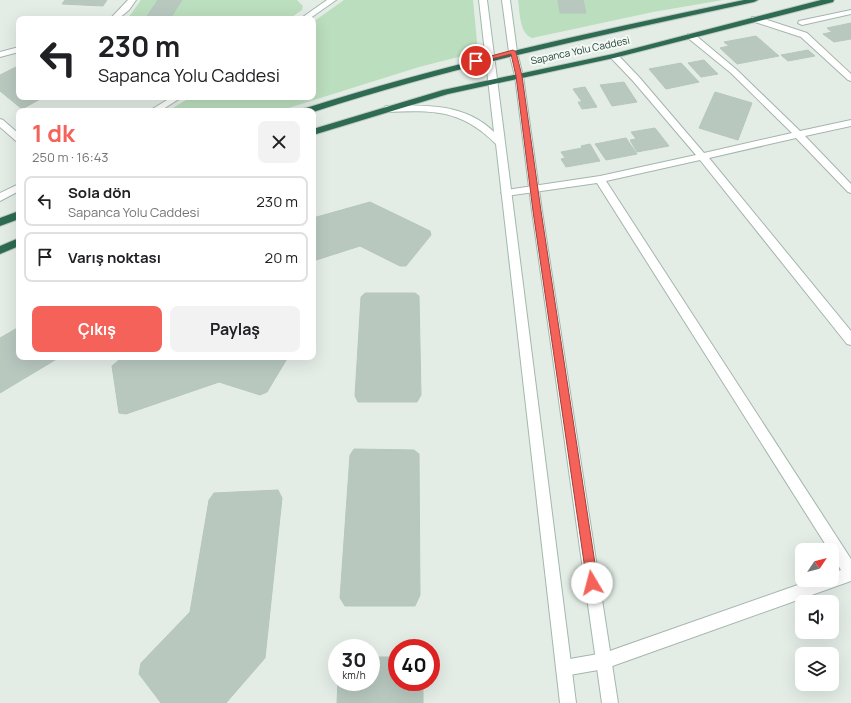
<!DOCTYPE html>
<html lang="tr">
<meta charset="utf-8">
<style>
body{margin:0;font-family:Manrope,sans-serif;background:#f2f2f2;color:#202124;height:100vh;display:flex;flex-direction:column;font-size:15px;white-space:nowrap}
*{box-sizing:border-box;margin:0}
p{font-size:13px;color:#757577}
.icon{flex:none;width:22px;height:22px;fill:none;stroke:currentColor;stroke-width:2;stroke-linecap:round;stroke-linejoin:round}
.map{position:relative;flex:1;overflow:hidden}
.drawer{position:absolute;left:16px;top:108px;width:300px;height:252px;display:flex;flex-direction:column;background:#fff;border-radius:8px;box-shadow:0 4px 16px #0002}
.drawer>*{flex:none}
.banner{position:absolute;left:16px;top:16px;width:300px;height:84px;border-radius:8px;box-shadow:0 4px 16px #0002;background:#fff;color:#202124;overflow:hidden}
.needle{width:26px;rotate:55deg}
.fabs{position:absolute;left:795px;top:543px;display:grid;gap:8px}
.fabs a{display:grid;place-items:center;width:44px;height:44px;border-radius:8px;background:#fff;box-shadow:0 4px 16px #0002;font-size:20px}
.speed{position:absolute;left:328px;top:639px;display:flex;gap:8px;font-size:20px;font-weight:700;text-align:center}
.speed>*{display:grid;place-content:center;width:52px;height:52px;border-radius:50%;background:#fff;box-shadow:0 4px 16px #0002;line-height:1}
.speed small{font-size:10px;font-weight:400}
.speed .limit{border:6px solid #d22;background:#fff;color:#111}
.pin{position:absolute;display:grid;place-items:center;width:34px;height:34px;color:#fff;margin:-17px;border:2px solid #fff;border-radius:50%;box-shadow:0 1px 4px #0007}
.me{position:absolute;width:44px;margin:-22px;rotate:352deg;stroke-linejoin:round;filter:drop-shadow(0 0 3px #0008)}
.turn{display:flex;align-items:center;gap:14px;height:84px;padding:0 16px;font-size:18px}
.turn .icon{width:52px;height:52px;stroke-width:2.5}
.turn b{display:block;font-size:28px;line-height:34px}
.round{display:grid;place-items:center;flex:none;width:42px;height:42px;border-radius:8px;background:#f2f2f2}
.overview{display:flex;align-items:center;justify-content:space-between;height:68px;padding:0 16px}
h1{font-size:24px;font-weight:700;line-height:30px;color:#f4625a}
.primary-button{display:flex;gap:8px;margin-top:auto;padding:8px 16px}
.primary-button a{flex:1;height:46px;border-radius:8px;background:#f4625a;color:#fff;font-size:16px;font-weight:700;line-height:46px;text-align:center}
.primary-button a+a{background:#f2f2f2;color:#202124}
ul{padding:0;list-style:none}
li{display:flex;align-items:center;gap:12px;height:50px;margin:0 8px 6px;padding:0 8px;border:2px solid #e0e0e0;border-radius:8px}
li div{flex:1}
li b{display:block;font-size:15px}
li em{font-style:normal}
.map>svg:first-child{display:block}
.green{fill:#bbdebe}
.building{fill:#b8c8bf;stroke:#b5c7bc}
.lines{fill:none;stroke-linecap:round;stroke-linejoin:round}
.street-casing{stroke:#a5b5ac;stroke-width:2}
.secondary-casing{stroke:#a1b9ac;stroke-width:2}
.highway-casing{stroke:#c1c9c5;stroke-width:2}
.street{fill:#fff;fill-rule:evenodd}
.secondary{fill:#fff;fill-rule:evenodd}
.highway{fill:#2d6b52;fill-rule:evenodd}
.route{fill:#f4625a;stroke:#9f403a}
.labels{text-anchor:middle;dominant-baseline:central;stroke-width:4;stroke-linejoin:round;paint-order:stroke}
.far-street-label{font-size:10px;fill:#223e31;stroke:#f3f9f5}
</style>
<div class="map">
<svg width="851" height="703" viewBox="0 0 851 703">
<rect width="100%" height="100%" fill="#e3ede6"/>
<path class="green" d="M141 0H297L303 6 302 10 289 19H126L131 14Z
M344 0H473L478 52 419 67 279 111H168L191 97H313V22Z
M518 0H723L653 12 532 38C519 33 520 12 518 0Z"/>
<path class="building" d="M65 0H107L103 6 62 4Z
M158 0H182L170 19H145Z
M558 0H583L586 13H560Z
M851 23V39L834 42 823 34 832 32 827 28Z
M756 36 779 56 737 64 720 48 729 46 724 42Z
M808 50 815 56 788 61 781 55Z
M704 60 718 74 701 77 688 63Z
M681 63 699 82 666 89 649 69Z
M18 66 19 97H44L22 109 0 91V75Z
M624 82 637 102 612 106 600 85Z
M585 87 597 107 582 109 578 102H582L573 89Z
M715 92 752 103 738 140 699 128Z
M655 128 669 146 637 152 630 140 636 139 631 132Z
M626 138 637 154 606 160 595 144Z
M590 144 600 161 566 167 561 159 565 158 561 152 582 148 581 146Z
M370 202 430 231 431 235 406 266H400L360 246 313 261V218Z
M365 293H415L419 296 421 395 417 402H358L355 396 361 297Z
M19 327V357H60L0 393V338Z
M128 357H288L267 392 260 395 219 382 126 414 119 413 112 366 119 360Z
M354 449 414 450 419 454 420 595 415 606H345L340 598 350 455Z
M278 490 282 498 265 658 226 703H161L139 674 141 663 190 612 209 500 214 493Z
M371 657H397V682H423V703H337L338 682H371Z"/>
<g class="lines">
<defs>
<path id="street" d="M128 0H136L129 10 118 19H110Z
M851 10V14L802 25 798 23 799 21Z
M752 17H758L807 33 851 74V81L848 80 801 37 752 21Z
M688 34H694L737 70 800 131 851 120V126L805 136 851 184V193L848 192 796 138 709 158 851 331V345L847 344 700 160 606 181 851 559V581L604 669 564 676 558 674 556 668 558 662 564 660 604 653 812 580H832V573L841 570 832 555V550H829L597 183 506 196 501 193 506 190 600 176 696 155 633 81 611 58 610 56 614 54H617L639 77 704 153 792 133 731 73 688 38Z
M19 47V52L0 57V52Z
M0 119 3 120 19 134V142L16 141 0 127Z"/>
<path id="secondary" d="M327 0H336L309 19H300Z
M479 0H487L576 703H560L496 144C461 109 433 110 386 112L382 109 386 106C424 105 465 103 494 132Z
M502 0H510L517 52 523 76 542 211 618 703H602L532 211 515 76 509 52Z
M172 97H182L160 111H149Z
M19 184V191L0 201V193Z"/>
<path id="highway" d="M744 0H758L754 2C606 34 458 65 313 112L302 111 303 109C448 63 595 31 744 0Z
M821 0H834L833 2 614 58 448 94 313 135V129L443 90 613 54Z
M19 211V219L0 226V218Z
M19 238V246L0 254V246Z"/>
</defs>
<use href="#street" class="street-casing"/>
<use href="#secondary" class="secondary-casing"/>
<use href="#highway" class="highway-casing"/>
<use href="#street" class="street"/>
<use href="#secondary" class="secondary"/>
<use href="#highway" class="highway"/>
</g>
<path class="route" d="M513 50 516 52 522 76 541 211 598 583 596 587 592 589 588 587 587 583 533 211 516 76 511 54 476 63 473 61Z"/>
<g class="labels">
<g class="far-street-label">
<text transform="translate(580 50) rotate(-12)">Sapanca Yolu Caddesi</text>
</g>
</g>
</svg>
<div class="fabs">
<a><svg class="needle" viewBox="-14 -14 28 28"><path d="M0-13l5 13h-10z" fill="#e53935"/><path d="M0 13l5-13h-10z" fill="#757577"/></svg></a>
<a><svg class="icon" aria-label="sound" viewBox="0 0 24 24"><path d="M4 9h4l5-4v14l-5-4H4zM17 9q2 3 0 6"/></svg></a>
<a><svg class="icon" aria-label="layers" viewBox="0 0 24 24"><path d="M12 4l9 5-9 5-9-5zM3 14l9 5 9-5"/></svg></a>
</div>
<div class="speed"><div>30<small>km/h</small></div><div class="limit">40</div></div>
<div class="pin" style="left:476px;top:61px;background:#d93025"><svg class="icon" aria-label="arrive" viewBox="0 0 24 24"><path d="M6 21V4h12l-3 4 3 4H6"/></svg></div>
<svg class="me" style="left:592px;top:583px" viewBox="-20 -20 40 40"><circle r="19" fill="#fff"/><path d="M0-13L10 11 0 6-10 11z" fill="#f4625a"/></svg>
<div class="banner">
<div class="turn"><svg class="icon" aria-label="left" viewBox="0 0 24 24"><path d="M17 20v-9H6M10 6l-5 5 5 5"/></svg><div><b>230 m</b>Sapanca Yolu Caddesi</div></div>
</div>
<section class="drawer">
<div class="overview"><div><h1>1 dk</h1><p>250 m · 16:43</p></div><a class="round"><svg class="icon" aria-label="close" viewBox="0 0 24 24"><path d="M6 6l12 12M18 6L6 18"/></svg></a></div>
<ul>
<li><svg class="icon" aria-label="left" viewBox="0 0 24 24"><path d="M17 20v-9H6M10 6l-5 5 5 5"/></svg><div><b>Sola dön</b><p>Sapanca Yolu Caddesi</p></div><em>230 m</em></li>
<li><svg class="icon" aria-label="arrive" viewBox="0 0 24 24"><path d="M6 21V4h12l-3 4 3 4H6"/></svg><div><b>Varış noktası</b></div><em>20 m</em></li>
</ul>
<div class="primary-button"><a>Çıkış</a><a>Paylaş</a></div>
</section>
</div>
